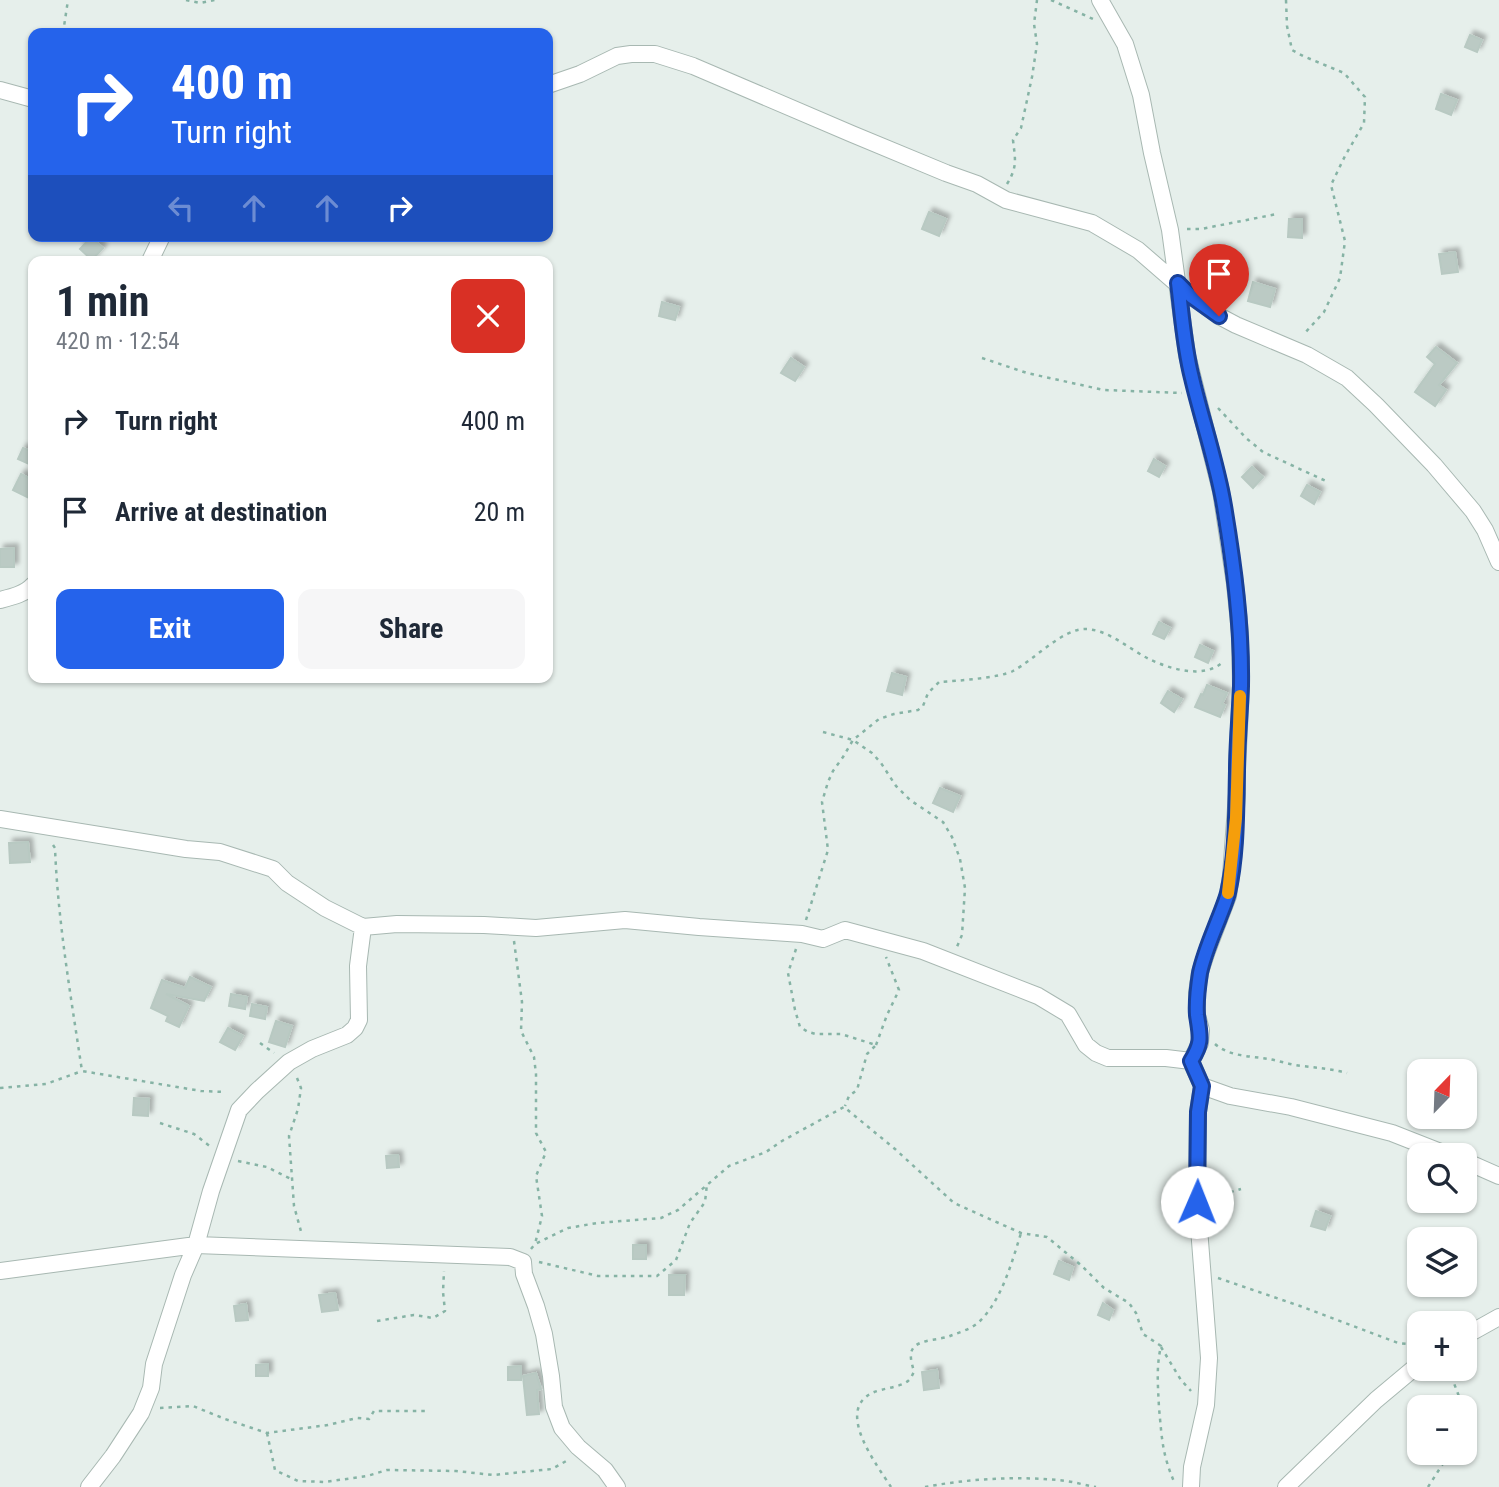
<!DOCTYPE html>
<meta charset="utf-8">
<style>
body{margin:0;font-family:"Roboto Condensed",sans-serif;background:#f6f6f7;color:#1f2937;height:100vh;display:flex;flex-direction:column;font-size:26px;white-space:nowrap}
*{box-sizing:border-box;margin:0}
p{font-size:23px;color:#747a83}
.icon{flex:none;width:38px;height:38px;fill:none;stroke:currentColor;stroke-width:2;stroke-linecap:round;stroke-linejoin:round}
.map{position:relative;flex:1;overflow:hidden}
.panel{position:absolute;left:28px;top:256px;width:525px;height:427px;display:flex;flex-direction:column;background:#fff;border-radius:14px;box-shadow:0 2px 5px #0004}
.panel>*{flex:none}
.hud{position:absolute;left:28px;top:28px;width:525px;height:214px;border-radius:14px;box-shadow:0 2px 5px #0004;background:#2563eb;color:#fff;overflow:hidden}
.needle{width:46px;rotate:23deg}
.fabs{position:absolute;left:1407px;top:1059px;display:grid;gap:14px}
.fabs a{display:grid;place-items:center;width:70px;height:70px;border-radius:14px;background:#fff;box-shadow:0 2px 5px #0004;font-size:35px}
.pin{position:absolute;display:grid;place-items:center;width:60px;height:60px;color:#fff;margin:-72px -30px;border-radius:50% 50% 50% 0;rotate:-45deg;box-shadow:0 0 7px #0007}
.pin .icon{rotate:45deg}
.me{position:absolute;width:77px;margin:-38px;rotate:1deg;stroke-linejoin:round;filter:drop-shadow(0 0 5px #0008)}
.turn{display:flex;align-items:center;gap:24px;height:147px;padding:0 28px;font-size:32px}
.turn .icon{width:91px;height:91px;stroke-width:2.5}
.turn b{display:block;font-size:49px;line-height:60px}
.lanes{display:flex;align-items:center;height:66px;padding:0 28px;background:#0003;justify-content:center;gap:35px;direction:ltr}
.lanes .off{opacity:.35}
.round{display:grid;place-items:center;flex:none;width:74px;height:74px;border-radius:14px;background:#f6f6f7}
.headline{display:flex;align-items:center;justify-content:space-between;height:119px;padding:0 28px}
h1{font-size:42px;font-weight:700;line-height:52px}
.button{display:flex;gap:14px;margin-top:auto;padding:14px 28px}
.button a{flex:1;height:80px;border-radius:14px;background:#2563eb;color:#fff;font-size:28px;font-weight:700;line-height:80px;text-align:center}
.button a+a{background:#f6f6f7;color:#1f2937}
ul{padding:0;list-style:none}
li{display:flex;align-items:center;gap:21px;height:91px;padding:0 28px}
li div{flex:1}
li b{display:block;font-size:26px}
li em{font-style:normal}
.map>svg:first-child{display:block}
.building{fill:#bbcac4;stroke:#b8c9c2;stroke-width:2;filter:url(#shadow)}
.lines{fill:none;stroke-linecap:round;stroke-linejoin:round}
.minor-casing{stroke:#a8b8b2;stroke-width:18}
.path{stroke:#86b3a5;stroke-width:2.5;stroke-dasharray:3.5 5;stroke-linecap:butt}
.minor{stroke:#fff;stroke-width:16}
.route-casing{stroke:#184099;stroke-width:18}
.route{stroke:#2563eb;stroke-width:12}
.slow{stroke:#f59e0b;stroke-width:12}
</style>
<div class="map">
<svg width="1499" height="1487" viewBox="0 0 1499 1487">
<defs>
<filter id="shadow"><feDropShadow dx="4" dy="-4" stdDeviation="2" flood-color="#0004"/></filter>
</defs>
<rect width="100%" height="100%" fill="#e6efeb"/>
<path class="building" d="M1470 35 1482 40 1477 52 1465 47Z
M1441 94 1457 100 1451 115 1436 109Z
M929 212 946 219 939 236 922 229Z
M1289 219H1302V238L1288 237Z
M91 237 103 248 92 260 80 249Z
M1455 252 1458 272 1442 274 1439 254Z
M1219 265 1237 269 1234 283 1216 279Z
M1253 282 1275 289 1270 307 1248 301Z
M662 302 679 307 675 320 659 316Z
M1436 347 1457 363 1439 385 1446 390 1435 406 1415 392 1435 364 1427 357Z
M791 358 804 367 795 381 781 373Z
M23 448 33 452 29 464 18 459Z
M1154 459 1165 466 1159 477 1148 471Z
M1252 467 1263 477 1253 488 1242 477Z
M21 474 33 480V500L13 490Z
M1307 485 1320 492 1314 504 1301 496Z
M14 548V567H0V549Z
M1159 622 1170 628 1164 639 1153 634Z
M1200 645 1213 651 1208 663 1195 657Z
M892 673 906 677 902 695 887 691Z
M1207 685 1227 693 1222 704 1225 705 1220 717 1195 707 1201 694 1203 695Z
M1168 691 1182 699 1174 712 1161 703Z
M940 788 960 796 953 812 933 803Z
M28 842 30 862 10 863 9 843Z
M190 977 211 987 204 1001 166 994 189 1006 179 1027 166 1021 168 1016 151 1008 162 980 185 988Z
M231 994 247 997 245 1009 229 1006Z
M252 1004 267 1007 265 1019 250 1016Z
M276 1021 292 1026 285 1047 269 1042Z
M228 1028 243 1036 235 1050 220 1042Z
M134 1098 149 1099 148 1116 133 1115Z
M398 1155 399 1167 387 1168 386 1156Z
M1316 1211 1330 1216 1325 1230 1311 1226Z
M633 1245H646V1259H633Z
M1059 1261 1073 1267 1069 1280 1054 1274Z
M669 1275H685L684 1295H669Z
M335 1293 338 1310 322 1312 319 1295Z
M1103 1303 1113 1310 1109 1320 1098 1315Z
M246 1304 248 1320 236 1321 234 1306Z
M268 1364V1376H256V1365Z
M521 1366V1380H508V1367Z
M937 1370 939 1388 924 1390 922 1372Z
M536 1373 541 1389 537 1390 539 1414 527 1415 523 1376Z"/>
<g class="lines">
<defs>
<path id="minor" d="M1100 0 1125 44 1141 95 1152 153 1170 230 1187 355 1221 491 1235 584 1240 633 1241 686 1237 770V794L1231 875 1228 896 1207 951 1200 972 1197 993V1015L1201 1030 1200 1043 1191 1061
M548 85 580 74 617 56 631 54H655L693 66 852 134 946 173 977 184 1006 200 1092 223 1138 250 1191 296 1219 316 1236 325 1307 355 1347 378 1376 405 1434 465 1473 511 1485 530 1499 562
M0 90 33 99
M150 261 162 236
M0 600C12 597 25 594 33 585
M0 819 186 849 220 852 273 869 287 883 325 908 363 927 397 924 484 925 536 928 625 920 699 927 802 934 823 939 845 930 923 951 1038 996 1068 1014 1086 1045 1096 1053 1108 1058H1166L1191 1061
M1191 1061 1202 1086 1230 1096 1291 1107 1392 1133 1448 1155
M1465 1161 1499 1176
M0 1271 196 1245 510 1257 523 1262 524 1274 536 1306 544 1334 551 1376 554 1407 562 1428 578 1447 605 1470 617 1487
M1465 1336 1499 1317
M89 1487 113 1456 141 1413 151 1388 154 1364 183 1275 196 1245 211 1191 239 1110 257 1091 289 1062 312 1049 347 1035 355 1028 359 1020 358 966 363 927
M1191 1487 1192 1467 1206 1405 1209 1358 1197 1202 1198 1112 1202 1086
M1286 1487 1376 1400 1419 1364"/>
</defs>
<use href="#minor" class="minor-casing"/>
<path class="path" d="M186 0 200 3 215 0
M1051 0 1093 19
M1286 0 1287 26 1292 50 1303 56 1344 73 1365 97 1364 123 1345 156 1331 185 1345 241 1340 278 1324 312 1303 335
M63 33 68 0
M1007 184C1018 166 1015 159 1013 140L1021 128 1032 77 1037 44 1034 24 1037 0
M1187 229H1201L1277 214
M982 358 1027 373 1104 390 1182 393
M1218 408 1246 438 1263 452 1328 482
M823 732 853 740 872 753 881 763 896 786 910 800 943 822 952 837 960 859 965 888 962 935 956 949
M53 845 55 848C58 923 71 997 82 1071L201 1091 225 1092
M806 920 828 850 822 802 828 782 833 771 843 757 853 740 879 719 894 714 918 710 923 706 928 693 939 682C955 681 999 678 1013 671 1034 660 1063 628 1086 629 1109 630 1129 649 1149 659 1170 669 1205 680 1224 661
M514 941 522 1002 521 1031 534 1057 536 1074V1133L546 1152 536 1176 542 1216 535 1244
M796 949 788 973 795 1010 800 1027 808 1032 816 1034H841L876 1045 867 1054 857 1090 849 1096 845 1106
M260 1043 274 1053
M1215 1044C1230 1057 1251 1056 1269 1059 1280 1061 1291 1065 1302 1066 1318 1068 1332 1069 1347 1073
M876 1045 887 1015 899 990 886 957
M297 1078 301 1088 298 1109 289 1136 294 1206 302 1235
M0 1088 46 1084 82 1071
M160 1123 194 1134 211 1147
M238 1161 267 1167 291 1179
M1214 1197 1241 1189
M531 1249 535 1244 568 1228 597 1223 661 1218 678 1210 729 1166 766 1152 782 1141 844 1107 895 1149 954 1203 1021 1233 1047 1237 1082 1266 1104 1288 1129 1303 1136 1313 1143 1334 1161 1346C1156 1367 1158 1386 1159 1408 1162 1439 1162 1454 1175 1484
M539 1262 598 1276H657L676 1260 690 1223 705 1202 707 1184
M1218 1278 1300 1306 1398 1343 1419 1345
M377 1321 414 1315 433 1318 445 1311 443 1292 444 1271
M1161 1347 1181 1380 1191 1391
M1450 1368 1452 1378 1463 1407
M160 1408 193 1406 225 1419 267 1433 328 1425 357 1418 369 1419 374 1411H428
M1465 1410C1470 1423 1474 1432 1465 1443
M267 1433 275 1470 298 1481 325 1482 367 1476 387 1470 456 1471 493 1475 552 1469 568 1460
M891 1487C877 1465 835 1411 872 1393 882 1388 899 1388 908 1381 911 1379 912 1375 914 1372 912 1363 908 1354 914 1347 922 1339 940 1340 950 1336 960 1332 972 1329 980 1321 1002 1299 1012 1262 1021 1233
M925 1487C967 1479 1014 1476 1058 1480 1071 1481 1084 1485 1096 1487
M1428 1487 1444 1462 1454 1452"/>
<use href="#minor" class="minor"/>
</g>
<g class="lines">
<defs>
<path id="route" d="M1197 1202 1198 1112 1202 1086 1191 1061C1203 1042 1200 1036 1197 1015 1196 1002 1198 986 1200 973 1204 954 1212 936 1219 918 1222 910 1226 901 1228 893 1237 853 1236 811 1237 771 1237 743 1240 714 1241 686 1242 626 1234 566 1224 506 1217 463 1202 421 1192 378 1184 347 1182 315 1178 283L1191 296 1219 316"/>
</defs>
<use href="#route" class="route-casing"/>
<use href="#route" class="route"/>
<path class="slow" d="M1228 893 1236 818 1240 696"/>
</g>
</svg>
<div class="fabs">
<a><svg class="needle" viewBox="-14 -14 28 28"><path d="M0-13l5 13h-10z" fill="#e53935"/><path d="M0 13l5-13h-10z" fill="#747a83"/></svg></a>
<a><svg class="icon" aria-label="search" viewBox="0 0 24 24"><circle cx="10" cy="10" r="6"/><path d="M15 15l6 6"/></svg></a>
<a><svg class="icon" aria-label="layers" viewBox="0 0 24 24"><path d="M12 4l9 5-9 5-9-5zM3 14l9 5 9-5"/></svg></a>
<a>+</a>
<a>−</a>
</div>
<div class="pin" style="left:1219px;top:316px;background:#d93025"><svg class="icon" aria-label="arrive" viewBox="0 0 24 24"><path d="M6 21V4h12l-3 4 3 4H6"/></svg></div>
<svg class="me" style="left:1197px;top:1202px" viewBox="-20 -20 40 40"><circle r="19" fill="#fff"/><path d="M0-13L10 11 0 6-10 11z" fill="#2563eb"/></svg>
<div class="hud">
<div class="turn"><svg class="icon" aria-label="right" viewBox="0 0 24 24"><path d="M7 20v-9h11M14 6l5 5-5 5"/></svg><div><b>400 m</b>Turn right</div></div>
<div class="lanes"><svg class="icon off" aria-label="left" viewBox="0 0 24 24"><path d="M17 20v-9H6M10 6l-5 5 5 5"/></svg><svg class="icon off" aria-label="ahead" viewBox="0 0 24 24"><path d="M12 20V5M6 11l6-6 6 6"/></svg><svg class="icon off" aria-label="ahead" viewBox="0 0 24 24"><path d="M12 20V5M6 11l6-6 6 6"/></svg><svg class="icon" aria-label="right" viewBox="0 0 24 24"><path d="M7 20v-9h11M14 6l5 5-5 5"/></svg></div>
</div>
<section class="panel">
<div class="headline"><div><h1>1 min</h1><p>420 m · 12:54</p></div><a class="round" style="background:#d93025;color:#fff"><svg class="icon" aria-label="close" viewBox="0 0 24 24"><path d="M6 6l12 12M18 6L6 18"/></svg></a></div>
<ul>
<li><svg class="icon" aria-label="right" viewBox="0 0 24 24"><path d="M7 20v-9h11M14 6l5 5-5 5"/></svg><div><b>Turn right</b></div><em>400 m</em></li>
<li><svg class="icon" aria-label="arrive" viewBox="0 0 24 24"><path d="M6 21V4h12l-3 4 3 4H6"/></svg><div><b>Arrive at destination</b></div><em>20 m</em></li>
</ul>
<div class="button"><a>Exit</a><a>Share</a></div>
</section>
</div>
